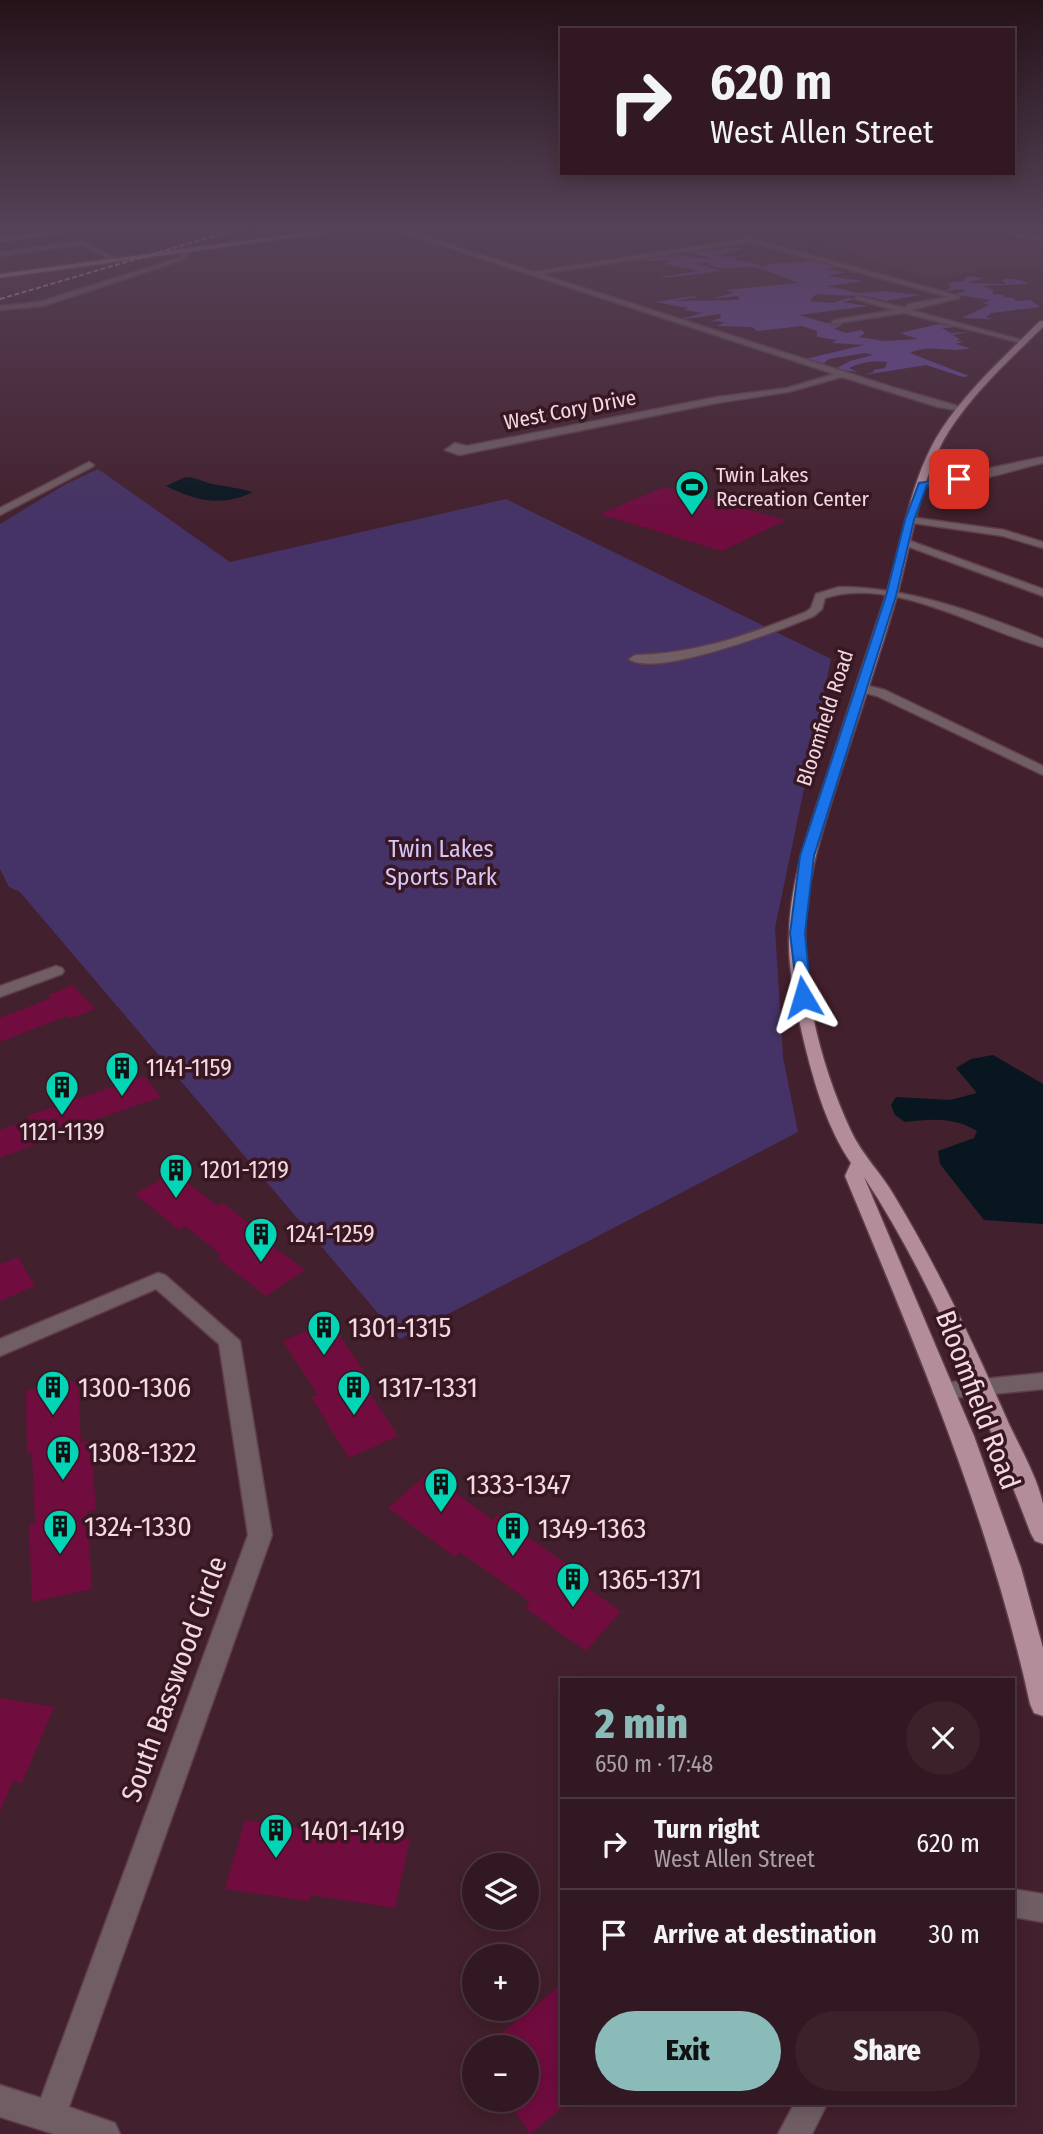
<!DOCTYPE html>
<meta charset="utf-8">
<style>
body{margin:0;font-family:"Fira Sans Condensed",sans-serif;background:#3a212a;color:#f1f3f6;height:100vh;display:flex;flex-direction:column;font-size:26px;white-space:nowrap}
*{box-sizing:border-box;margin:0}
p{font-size:23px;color:#a8a0a5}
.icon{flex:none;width:38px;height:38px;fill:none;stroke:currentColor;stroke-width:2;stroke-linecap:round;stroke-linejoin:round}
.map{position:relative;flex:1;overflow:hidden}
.sheet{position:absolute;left:560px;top:1678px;width:455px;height:427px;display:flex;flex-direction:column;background:#321822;border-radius:0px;box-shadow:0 4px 18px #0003,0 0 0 2px #4d3740}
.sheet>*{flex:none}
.banner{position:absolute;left:560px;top:28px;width:455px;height:147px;border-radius:0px;box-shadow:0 4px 18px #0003,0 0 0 2px #4d3740;background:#321822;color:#f1f3f6;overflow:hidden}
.buttons{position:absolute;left:462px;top:1853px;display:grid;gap:14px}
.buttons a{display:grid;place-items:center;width:77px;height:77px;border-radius:50%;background:#321822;box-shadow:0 4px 18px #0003,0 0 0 2px #4d3740;font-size:35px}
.pin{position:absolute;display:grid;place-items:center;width:60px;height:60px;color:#fff;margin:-30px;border-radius:14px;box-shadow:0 4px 10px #0006}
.me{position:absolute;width:77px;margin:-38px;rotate:353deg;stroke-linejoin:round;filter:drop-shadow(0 0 5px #0008)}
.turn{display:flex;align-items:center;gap:24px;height:147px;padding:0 35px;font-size:32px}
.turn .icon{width:91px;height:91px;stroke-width:2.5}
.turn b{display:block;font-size:49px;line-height:60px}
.round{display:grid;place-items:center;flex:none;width:74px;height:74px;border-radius:37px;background:#3a212a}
.summary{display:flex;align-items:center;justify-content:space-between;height:119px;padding:0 35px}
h1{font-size:42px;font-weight:800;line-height:52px;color:#8bbbb9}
.primary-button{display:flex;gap:14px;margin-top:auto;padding:14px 35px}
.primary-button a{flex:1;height:80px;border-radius:42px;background:#8bbbb9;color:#111;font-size:28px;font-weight:800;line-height:80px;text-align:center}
.primary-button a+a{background:#3a212a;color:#f1f3f6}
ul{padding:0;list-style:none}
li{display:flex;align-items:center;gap:21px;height:91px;padding:0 35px;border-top:2px solid #4d3740}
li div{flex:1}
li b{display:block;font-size:26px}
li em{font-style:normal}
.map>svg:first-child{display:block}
.built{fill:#512737}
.green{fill:#453367}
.forest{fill:#6849a1}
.water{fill:#07161f}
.building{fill:#710c3f}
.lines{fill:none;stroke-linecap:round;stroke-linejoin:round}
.minor-casing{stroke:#5f3e4a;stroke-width:3}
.major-casing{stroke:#5f3e4a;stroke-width:3}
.minor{fill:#705e64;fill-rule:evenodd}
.major{fill:#b38e9a;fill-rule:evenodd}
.rail{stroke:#d0b7bf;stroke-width:2;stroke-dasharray:5 2.5;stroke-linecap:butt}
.route{fill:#1a73e8;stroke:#114b97;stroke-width:2}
.labels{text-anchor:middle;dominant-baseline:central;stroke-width:7;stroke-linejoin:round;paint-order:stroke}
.far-street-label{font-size:21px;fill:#f1dae1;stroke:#381723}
.far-poi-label{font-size:21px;fill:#f1dae1;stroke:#381723;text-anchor:start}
.park-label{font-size:24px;fill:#d5c8f8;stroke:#381723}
.poi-label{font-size:24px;fill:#f1dae1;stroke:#381723;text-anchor:start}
.near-poi-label{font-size:28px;fill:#f1dae1;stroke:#381723;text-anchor:start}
.near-street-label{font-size:28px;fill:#f1dae1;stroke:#381723}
</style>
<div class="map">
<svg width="1043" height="2134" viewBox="0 0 1043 2134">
<rect width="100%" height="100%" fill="#43202d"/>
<path class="built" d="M724 230H992L1043 241V268L1004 265 934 279 819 242 788 248Z
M119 260 122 262 0 297V277Z"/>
<path class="green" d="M98 469 230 562 506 499 831 659 775 928 783 1057 798 1132 400 1339 20 892 9 887 0 869V524L66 484Z"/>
<path class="forest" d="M734 247 744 249 714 256 738 257 733 259 758 264 762 267 769 266 767 264 815 261 837 265 828 270 846 272 828 276 863 281 827 286 859 293 884 291 920 295 885 301C863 293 841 297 816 294L810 301 832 303 848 298 856 299 842 302 869 306 799 315 826 323 839 322 842 325 834 329 846 333 861 330 865 333 859 337 884 341 918 339 900 333 948 322 961 327 942 328 951 333 971 332 952 335 960 339 956 341H963L956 344 970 348C950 354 929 343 910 353L969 376 963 377 926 365 864 375 874 372 873 370 885 368 887 362C875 360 861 362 849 368L857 372 835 369 850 361 873 355 865 353 829 359 823 364 805 359 864 345 832 343 837 340 817 337V331L802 326 757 331 752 327 717 326 725 322 711 321 721 318 720 314 678 320 703 313 684 310 688 308 655 302 693 296 698 297 673 301 740 300 738 296 710 299 734 293 727 290 798 283C784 277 763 268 748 267 733 267 722 272 708 264L710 262 695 263 722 271 664 278 660 277 699 271 665 264 670 261 633 260 658 255 679 258 671 254 705 259 711 258 693 254 694 250 708 248 714 251Z
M968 276 983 278 968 283 1006 284 1001 280C1010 278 1020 278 1028 284L982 286 994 290 992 294 1005 295 1003 297 1013 298 1016 301 1030 300 1041 307 991 313 986 317 992 319 962 318 989 305 983 303 991 300 958 295 956 293 966 292 961 289 945 291 951 288 948 283 963 281Z"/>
<path class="water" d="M185 477C196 477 203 482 213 484 227 487 240 488 253 492 222 507 196 501 166 486Z
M993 1055 1043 1084V1224L984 1220 940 1164 938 1151 974 1138 977 1131C953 1117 932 1119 905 1122L895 1115 891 1105 896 1097 950 1100 977 1093 956 1068 971 1059Z"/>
<path class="building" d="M664 487 786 520 722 551 600 514Z
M73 985 95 1009 70 1019 67 1016 0 1042V1018L51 998 48 995Z
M144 1076 161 1097 42 1138 44 1141 0 1158V1130L29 1119 27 1116Z
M173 1172 218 1206 223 1203 259 1231 255 1233 305 1270 266 1296 217 1258 221 1255 185 1226 179 1230 135 1194Z
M18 1257 35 1286 0 1301V1264Z
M330 1321 366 1374 359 1377 398 1436 349 1458 311 1397 318 1395 283 1341Z
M78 1380 81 1443 91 1441 96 1510 87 1512 92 1589 32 1602 29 1524 35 1523 32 1453 27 1454 26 1390Z
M428 1473 493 1520 497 1515 567 1564 561 1570 621 1611 586 1651 525 1608 530 1602 460 1552 455 1557 388 1508Z
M0 1698 54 1707 22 1783 13 1781 0 1811Z
M245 1820 327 1832 328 1827 410 1839 395 1908 311 1895 309 1901 225 1889Z
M562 1984V2108L530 2134 507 2100H527V2048H483Z"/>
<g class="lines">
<defs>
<path id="minor" d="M60 230H81L0 242V238Z
M405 230 533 272 749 238 959 296V298L911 310 1029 342 1025 344 904 313 831 324 834 320 894 310 855 299 857 296 905 308 908 304 948 297 749 242 540 274 892 387 965 408 961 411 938 407 842 377 788 392 717 403 459 455 445 450 455 443 467 446 717 397 787 388 834 374 394 230Z
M997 230 1043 238V242L998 231Z
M82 241 115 258 110 259 81 245 0 256V252Z
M187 250 192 251 183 260 43 306 0 310V306L39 302 179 258Z
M1043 457V463C1019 468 937 495 918 483Z
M89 462 94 465 92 467 0 515V508Z
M910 517 1004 530 1043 542V548L1003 536 906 522V518Z
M905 539 1043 589V596L901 544V540Z
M839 587C909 587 978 613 1043 639V647C979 629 892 576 825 598L822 609 814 616C783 629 655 679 629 659L635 655C696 654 750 634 806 612L811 608 816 594Z
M861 684 885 690 1043 766V775L877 696 857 691 855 688Z
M56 966 62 968 64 971 62 974 0 997V986Z
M158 1273 165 1275 240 1341 272 1535 69 2107 115 2123 120 2134H54L0 2117V2085L41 2098 248 1535 219 1344 156 1289 0 1356V1339Z
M1043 1373V1389L943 1399 935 1397 932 1391 935 1385 943 1383Z
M1013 1889 1043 1894V1922L1013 1917Z
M794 2104H827L812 2134H778Z"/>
<path id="major" d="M325 230H345L0 278V274Z
M1040 321H1043V327C1009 360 975 391 949 431 920 476 911 545 897 596 879 658 858 719 838 781 822 832 805 882 805 937 804 1001 824 1073 851 1131 862 1155 882 1174 895 1197 939 1270 975 1346 1009 1424 1020 1447 1038 1479 1043 1504 1043 1516 1043 1531 1043 1544L1035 1541 1031 1534C984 1413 936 1286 864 1177L974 1436 1021 1568 1043 1648V1716L1034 1713 1030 1704C990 1520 917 1349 845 1176L851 1163C828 1129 816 1089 806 1050 797 1013 788 974 789 936 790 878 810 826 828 772 846 715 865 658 884 601 902 546 909 479 941 430 968 389 1005 356 1040 321Z"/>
</defs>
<use href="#minor" class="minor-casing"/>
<use href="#major" class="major-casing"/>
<use href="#minor" class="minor"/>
<use href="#major" class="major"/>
<path class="rail" d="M0 299 235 230"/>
</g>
<linearGradient id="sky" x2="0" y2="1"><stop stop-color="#251219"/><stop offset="0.43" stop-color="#554257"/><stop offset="1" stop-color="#554257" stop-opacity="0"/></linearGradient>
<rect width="1043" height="529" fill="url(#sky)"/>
<path class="route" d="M959 477 962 481 927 485 914 520 896 596 814 856 805 933 811 997 803 1002 798 1000 790 933 800 856 886 596 905 520 919 483Z"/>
<defs>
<symbol id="stadium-pin" viewBox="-11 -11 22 30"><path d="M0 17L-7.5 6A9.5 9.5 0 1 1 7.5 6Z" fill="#02d5b6" stroke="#381723"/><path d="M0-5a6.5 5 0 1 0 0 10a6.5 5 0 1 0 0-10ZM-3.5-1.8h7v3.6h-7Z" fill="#111"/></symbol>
<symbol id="building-pin" viewBox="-11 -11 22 30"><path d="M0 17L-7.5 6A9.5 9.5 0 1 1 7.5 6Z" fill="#02d5b6" stroke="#381723"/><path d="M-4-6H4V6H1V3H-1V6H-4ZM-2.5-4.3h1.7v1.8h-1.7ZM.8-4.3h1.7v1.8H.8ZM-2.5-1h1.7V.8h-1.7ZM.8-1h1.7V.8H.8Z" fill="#111"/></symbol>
</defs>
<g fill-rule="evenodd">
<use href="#stadium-pin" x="673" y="468" width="38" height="52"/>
<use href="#building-pin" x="103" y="1049" width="38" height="52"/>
<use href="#building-pin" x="43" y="1068" width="38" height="52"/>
<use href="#building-pin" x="157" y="1151" width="38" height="52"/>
<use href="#building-pin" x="242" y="1215" width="38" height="52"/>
<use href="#building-pin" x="305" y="1308" width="38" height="52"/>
<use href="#building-pin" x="34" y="1368" width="38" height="52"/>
<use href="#building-pin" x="335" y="1368" width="38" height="52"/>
<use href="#building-pin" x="44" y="1433" width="38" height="52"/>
<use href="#building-pin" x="422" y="1465" width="38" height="52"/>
<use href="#building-pin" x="41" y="1507" width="38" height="52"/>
<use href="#building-pin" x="494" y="1509" width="38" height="52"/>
<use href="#building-pin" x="554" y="1560" width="38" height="52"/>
<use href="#building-pin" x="257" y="1811" width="38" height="52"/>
</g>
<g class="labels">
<g class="far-street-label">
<text transform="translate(570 410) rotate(-11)">West Cory Drive</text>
<text transform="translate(825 718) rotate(-72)">Bloomfield Road</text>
</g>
<g class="far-poi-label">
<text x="716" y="475">Twin Lakes<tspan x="716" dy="24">Recreation Center</tspan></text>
</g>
<g class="park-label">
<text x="441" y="849">Twin Lakes<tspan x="441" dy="28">Sports Park</tspan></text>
</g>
<g class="poi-label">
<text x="146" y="1068">1141-1159</text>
<text x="62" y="1132" text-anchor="middle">1121-1139</text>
<text x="200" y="1170">1201-1219</text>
<text x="286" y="1234">1241-1259</text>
</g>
<g class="near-poi-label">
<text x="348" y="1327">1301-1315</text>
<text x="78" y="1387">1300-1306</text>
<text x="378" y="1387">1317-1331</text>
<text x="88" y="1452">1308-1322</text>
<text x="466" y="1484">1333-1347</text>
<text x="84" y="1526">1324-1330</text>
<text x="538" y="1528">1349-1363</text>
<text x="598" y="1579">1365-1371</text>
<text x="300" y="1830">1401-1419</text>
</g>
<g class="near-street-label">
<text transform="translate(978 1400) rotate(69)">Bloomfield Road</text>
<text transform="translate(174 1679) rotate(-70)">South Basswood Circle</text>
</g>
</g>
</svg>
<div class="buttons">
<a><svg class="icon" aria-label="layers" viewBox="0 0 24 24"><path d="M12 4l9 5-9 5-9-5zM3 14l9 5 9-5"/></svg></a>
<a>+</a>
<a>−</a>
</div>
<div class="pin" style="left:959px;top:479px;background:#d93025"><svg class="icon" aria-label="arrive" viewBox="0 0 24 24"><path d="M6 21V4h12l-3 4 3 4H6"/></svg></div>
<svg class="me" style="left:803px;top:997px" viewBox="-20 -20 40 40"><path d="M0-17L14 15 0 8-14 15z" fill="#1a73e8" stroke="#fff" stroke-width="4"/></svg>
<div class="banner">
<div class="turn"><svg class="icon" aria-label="right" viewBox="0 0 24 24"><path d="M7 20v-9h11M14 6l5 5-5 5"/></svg><div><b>620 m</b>West Allen Street</div></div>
</div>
<section class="sheet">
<div class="summary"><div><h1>2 min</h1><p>650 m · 17:48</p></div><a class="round"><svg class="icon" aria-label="close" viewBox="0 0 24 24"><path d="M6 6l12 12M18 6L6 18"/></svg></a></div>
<ul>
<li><svg class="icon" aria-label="right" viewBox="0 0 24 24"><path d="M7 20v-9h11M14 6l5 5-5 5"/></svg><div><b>Turn right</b><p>West Allen Street</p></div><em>620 m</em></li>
<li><svg class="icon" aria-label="arrive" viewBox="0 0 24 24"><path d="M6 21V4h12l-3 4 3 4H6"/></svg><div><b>Arrive at destination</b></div><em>30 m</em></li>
</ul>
<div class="primary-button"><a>Exit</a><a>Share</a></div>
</section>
</div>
